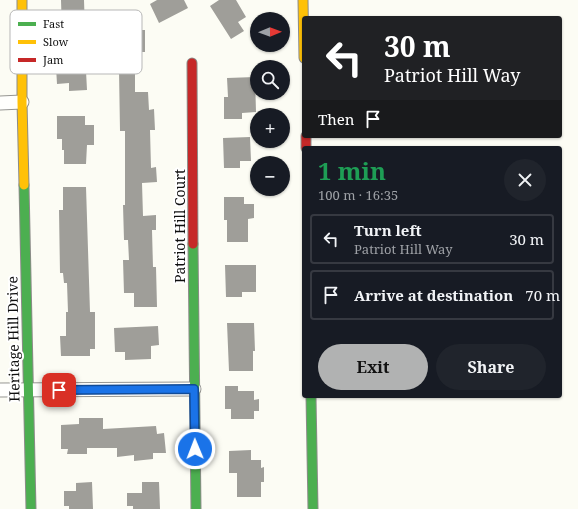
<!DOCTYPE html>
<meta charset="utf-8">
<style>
body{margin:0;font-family:"Noto Serif",serif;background:#20242c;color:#f1f3f6;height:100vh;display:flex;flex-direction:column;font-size:15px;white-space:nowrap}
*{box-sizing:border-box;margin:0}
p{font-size:13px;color:#9ea1a6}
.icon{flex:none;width:22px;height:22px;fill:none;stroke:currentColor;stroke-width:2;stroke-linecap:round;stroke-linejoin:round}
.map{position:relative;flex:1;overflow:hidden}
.drawer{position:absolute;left:302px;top:146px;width:260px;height:252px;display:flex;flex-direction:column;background:#171b24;border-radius:4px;box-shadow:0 1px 3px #0004}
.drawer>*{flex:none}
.guide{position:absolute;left:302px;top:16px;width:260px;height:122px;border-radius:4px;box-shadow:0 1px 3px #0004;background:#202124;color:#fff;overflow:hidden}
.needle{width:26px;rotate:89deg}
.fabs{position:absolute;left:250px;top:12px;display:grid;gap:8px}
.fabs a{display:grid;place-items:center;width:40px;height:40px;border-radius:50%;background:#171b24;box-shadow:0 1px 3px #0004;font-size:20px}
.pin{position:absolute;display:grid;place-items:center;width:34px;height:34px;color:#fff;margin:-17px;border-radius:8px;box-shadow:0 2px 6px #0006}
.me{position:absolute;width:44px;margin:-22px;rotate:359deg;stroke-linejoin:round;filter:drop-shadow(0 0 3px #0008)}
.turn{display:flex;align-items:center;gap:14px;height:84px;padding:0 16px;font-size:18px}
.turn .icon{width:52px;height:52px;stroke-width:2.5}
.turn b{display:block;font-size:28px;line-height:34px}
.then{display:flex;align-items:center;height:38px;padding:0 16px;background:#0003;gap:8px;font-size:15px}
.round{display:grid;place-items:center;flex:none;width:42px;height:42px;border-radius:21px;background:#20242c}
.head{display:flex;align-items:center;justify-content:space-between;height:68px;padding:0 16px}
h1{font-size:24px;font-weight:700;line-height:30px;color:#1e9e55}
.button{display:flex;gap:8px;margin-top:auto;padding:8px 16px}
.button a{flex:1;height:46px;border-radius:24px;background:#b1b2b2;color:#111;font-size:16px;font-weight:700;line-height:46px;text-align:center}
.button a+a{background:#20242c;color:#f1f3f6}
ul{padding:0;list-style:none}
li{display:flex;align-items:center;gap:12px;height:50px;margin:0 8px 6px;padding:0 8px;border:2px solid #363941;border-radius:4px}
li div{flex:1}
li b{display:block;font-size:15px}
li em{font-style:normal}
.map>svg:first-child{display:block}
.building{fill:#9f9e99}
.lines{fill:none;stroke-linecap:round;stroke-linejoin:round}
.street-casing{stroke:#969692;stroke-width:15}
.fast-casing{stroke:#8c8c89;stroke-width:11}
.slow-casing{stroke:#8c8c89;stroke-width:11}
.jam-casing{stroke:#8c8c89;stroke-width:11}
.street{stroke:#fffffd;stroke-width:13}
.fast{stroke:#4caf50;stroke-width:9}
.slow{stroke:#ffc107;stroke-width:9}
.jam{stroke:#c62828;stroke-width:9}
.route-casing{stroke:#114b97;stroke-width:10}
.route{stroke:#1a73e8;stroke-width:7}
.labels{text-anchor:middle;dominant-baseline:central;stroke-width:4;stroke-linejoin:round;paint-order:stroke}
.street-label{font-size:14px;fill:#0f0f0f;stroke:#fff}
.key{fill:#fff;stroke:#b7b7b7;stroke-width:1}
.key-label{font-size:11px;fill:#0f0f0f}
</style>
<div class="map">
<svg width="578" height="509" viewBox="0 0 578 509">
<rect width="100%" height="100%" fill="#fcfcf4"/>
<path class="building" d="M61 0H84L85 31 62 32Z
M157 0H184L188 8 159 23 150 4Z
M219 0H236L246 17 238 22 244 31 231 39 210 6Z
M116 30H145V52H140V70H135V92H148L149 110 154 109 155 130H150L151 168 156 167 157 182 142 183 143 216 156 215V230H152L153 267H156L157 307H134V293H124L123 260H129L128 240H124L123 205H125V131H120L119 70H116Z
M85 52 87 90 69 91V83L57 84 56 67 63 66 62 53Z
M255 77 256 112 242 113V119H224V97H228L227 78Z
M57 116H85V125H94V145H87L86 164H64V150H62V139H57Z
M250 137 251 161H240V168H224L223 138Z
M63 187H86L90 312H95V349H90V356H61L60 336H66V312H68L67 283H64L63 273H60L59 210H63Z
M224 197H244V204H254V218L248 219V242H227V220H224Z
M225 265H256V292H242V297H226Z
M227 323H254L255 351H253V371H229Z
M158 326 159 345 151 346V359L125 360V352H115L114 328Z
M225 386H238V391H254V400L259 399V411H254V419H231V409H225Z
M79 418H103V429L156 426 157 434 164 433 166 453H153V459L134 461V455L117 457V448H87V454H67L68 449H61V425L79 424Z
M251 450V460H261V468L264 467V482H261V497H237V473H229V451Z
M92 482 93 509H69V506H64V491H76V483Z
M142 482H159L160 509H133V506H127V493H142Z"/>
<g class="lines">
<defs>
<path id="street" d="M0 103 22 102
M0 390 194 389"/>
<path id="fast" d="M24 185 31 509
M193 244 196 509
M311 396 313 509"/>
<path id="slow" d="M22 0V102L24 185
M303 0 304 58"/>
<path id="jam" d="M192 63 193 244
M306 136V148"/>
</defs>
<use href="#street" class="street-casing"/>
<use href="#fast" class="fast-casing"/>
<use href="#slow" class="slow-casing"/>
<use href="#jam" class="jam-casing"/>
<use href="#street" class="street"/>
<use href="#fast" class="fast"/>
<use href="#slow" class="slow"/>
<use href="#jam" class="jam"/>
</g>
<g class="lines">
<defs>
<path id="route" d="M59 390 194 389 195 449"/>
</defs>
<use href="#route" class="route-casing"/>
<use href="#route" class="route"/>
</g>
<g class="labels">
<g class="street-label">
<text transform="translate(179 226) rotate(-90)">Patriot Hill Court</text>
<text transform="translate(13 339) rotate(-91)">Heritage Hill Drive</text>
</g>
</g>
<rect x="10" y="10" width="132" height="64" rx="6" class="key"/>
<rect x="18" y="22" width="18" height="4" fill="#4caf50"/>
<rect x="18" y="40" width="18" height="4" fill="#ffc107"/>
<rect x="18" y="58" width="18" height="4" fill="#c62828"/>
<g class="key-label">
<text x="43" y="28">Fast</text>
<text x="43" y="46">Slow</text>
<text x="43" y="64">Jam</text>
</g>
</svg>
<div class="fabs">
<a><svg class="needle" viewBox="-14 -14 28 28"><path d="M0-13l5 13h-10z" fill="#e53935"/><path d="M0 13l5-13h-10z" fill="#9ea1a6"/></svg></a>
<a><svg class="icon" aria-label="search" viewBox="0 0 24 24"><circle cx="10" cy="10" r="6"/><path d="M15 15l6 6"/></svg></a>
<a>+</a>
<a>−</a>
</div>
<div class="pin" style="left:59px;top:390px;background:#d93025"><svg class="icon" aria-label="arrive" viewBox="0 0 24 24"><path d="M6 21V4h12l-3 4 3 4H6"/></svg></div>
<svg class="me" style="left:195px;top:449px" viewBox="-20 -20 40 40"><circle r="17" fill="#1a73e8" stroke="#fff" stroke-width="3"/><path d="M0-11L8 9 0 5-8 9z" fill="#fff"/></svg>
<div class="guide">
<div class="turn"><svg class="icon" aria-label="left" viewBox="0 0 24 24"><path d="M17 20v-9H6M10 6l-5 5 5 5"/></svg><div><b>30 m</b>Patriot Hill Way</div></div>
<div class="then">Then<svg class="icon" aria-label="arrive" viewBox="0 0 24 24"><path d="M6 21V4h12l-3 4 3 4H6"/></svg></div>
</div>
<section class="drawer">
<div class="head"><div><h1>1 min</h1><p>100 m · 16:35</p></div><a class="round"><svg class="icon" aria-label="close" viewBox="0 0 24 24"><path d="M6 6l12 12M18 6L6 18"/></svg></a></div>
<ul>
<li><svg class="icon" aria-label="left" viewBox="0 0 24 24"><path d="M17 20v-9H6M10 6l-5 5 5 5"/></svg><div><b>Turn left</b><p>Patriot Hill Way</p></div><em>30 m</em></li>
<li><svg class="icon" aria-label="arrive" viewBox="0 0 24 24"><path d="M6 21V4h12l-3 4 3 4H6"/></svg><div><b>Arrive at destination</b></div><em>70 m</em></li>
</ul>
<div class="button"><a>Exit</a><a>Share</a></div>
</section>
</div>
